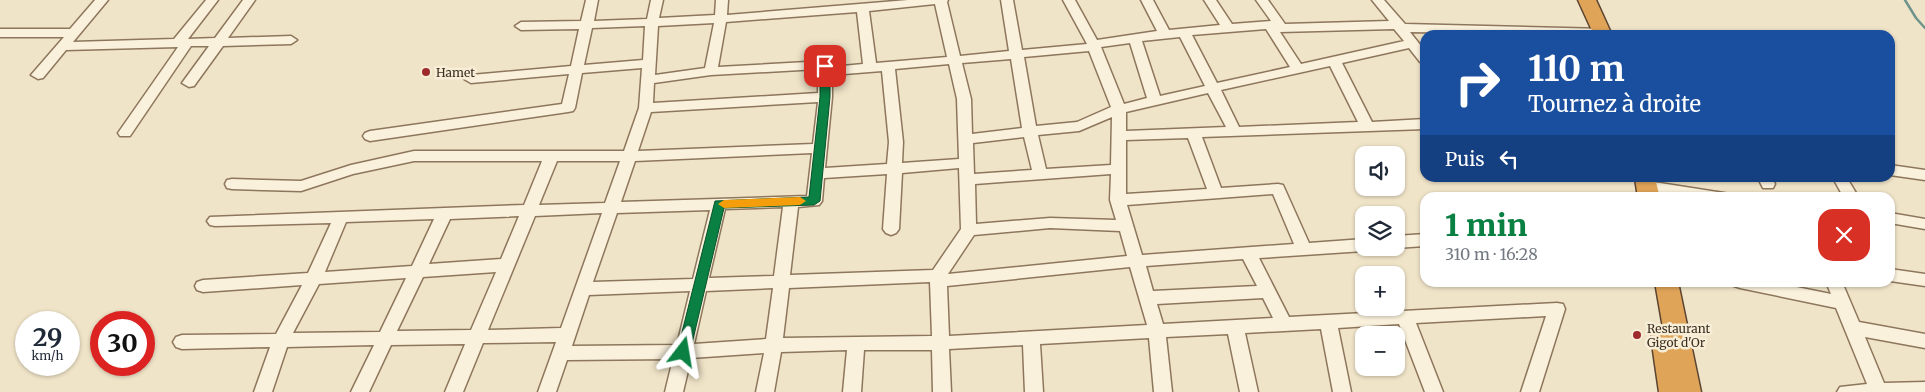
<!DOCTYPE html>
<html lang="fr">
<meta charset="utf-8">
<style>
body{margin:0;font-family:Merriweather,serif;background:#f6f6f7;color:#1f2937;height:100vh;display:flex;flex-direction:column;font-size:19px;white-space:nowrap}
*{box-sizing:border-box;margin:0}
p{font-size:16px;color:#747a83}
.icon{flex:none;width:28px;height:28px;fill:none;stroke:currentColor;stroke-width:2;stroke-linecap:round;stroke-linejoin:round}
.map{position:relative;flex:1;overflow:hidden}
.panel{position:absolute;left:1420px;top:192px;width:475px;height:95px;display:flex;flex-direction:column;background:#fff;border-radius:15px;box-shadow:0 1px 4px #0004}
.panel>*{flex:none}
.hud{position:absolute;left:1420px;top:30px;width:475px;height:152px;border-radius:15px;box-shadow:0 1px 4px #0004;background:#1a4fa0;color:#fff;overflow:hidden}
.tools{position:absolute;left:1355px;top:146px;display:grid;gap:10px}
.tools a{display:grid;place-items:center;width:50px;height:50px;border-radius:10px;background:#fff;box-shadow:0 1px 4px #0004;font-size:25px}
.speed{position:absolute;left:15px;top:311px;display:flex;gap:10px;font-size:25px;font-weight:700;text-align:center}
.speed>*{display:grid;place-content:center;width:65px;height:65px;border-radius:50%;background:#fff;box-shadow:0 1px 4px #0004;line-height:1}
.speed small{font-size:12px;font-weight:400}
.speed .limit{border:8px solid #d22;background:#fff;color:#111}
.pin{position:absolute;display:grid;place-items:center;width:42px;height:42px;color:#fff;margin:-21px;border-radius:10px;box-shadow:0 2px 8px #0006}
.me{position:absolute;width:55px;margin:-28px;rotate:14deg;stroke-linejoin:round;filter:drop-shadow(0 0 4px #0008)}
.turn{display:flex;align-items:center;gap:18px;height:105px;padding:0 25px;font-size:22px}
.turn .icon{width:65px;height:65px;stroke-width:2.5}
.turn b{display:block;font-size:35px;line-height:42px}
.then{display:flex;align-items:center;height:48px;padding:0 25px;background:#0003;gap:10px;font-size:19px}
.round{display:grid;place-items:center;flex:none;width:52px;height:52px;border-radius:15px;background:#f6f6f7}
.head{display:flex;align-items:center;justify-content:space-between;height:85px;padding:0 25px}
h1{font-size:30px;font-weight:800;line-height:38px;color:#0b8043}
.map>svg:first-child{display:block}
.lines{fill:none;stroke-linecap:round;stroke-linejoin:round}
.stream{stroke:#6f938a;stroke-width:2.5}
.minor-casing{stroke:#8d765c;stroke-width:3}
.highway-casing{stroke:#5b4430;stroke-width:3}
.minor{fill:#faf1dc;fill-rule:evenodd}
.highway{fill:#e0a458;fill-rule:evenodd}
.route{fill:#0b8043;stroke:#07532c}
.slow{fill:#f59e0b}
.poi-dot{fill:#9e2a2b;stroke:#f7eed8;stroke-width:2}
.labels{text-anchor:middle;dominant-baseline:central;stroke-width:5;stroke-linejoin:round;paint-order:stroke}
.poi-label{font-size:12px;fill:#3d2e20;stroke:#f7eed8;text-anchor:start}
</style>
<div class="map">
<svg width="1925" height="392" viewBox="0 0 1925 392">
<rect width="100%" height="100%" fill="#f0e4c8"/>
<g class="lines">
<path class="stream" d="M1905 0 1916 18 1925 28"/>
<defs>
<path id="minor" d="M95 0H108L73 42 174 39 206 0H218L188 39 215 38 243 0H255L228 38 291 36 297 40 291 44 223 46 194 86 189 87 182 83 209 46H191L130 136H120L118 133 178 47 66 50 43 78 38 79 31 75 64 37H0V29H70Z
M586 0H598L594 21 647 19 651 0H663L659 18 715 15 716 0H728L727 15 908 0H948L947 2 960 56 1009 51 1001 0H1013L1022 50 1087 44 1063 0H1075L1097 40 1157 31 1141 0H1153L1169 30 1220 25 1204 0H1216L1232 24 1271 21 1256 0H1268L1285 24 1389 21 1372 0H1384L1405 24 1605 29 1607 32 1604 35 1410 32 1425 51V63L1420 62 1409 48 1342 63 1372 122 1425 119V129L1202 137 1221 188 1278 184 1283 185 1309 243 1364 239V248H1370L1364 251 1259 258 1289 317 1557 303 1563 304 1565 309 1539 392H1521L1546 316 1416 323 1443 392H1425L1399 324 1338 328 1351 392H1333L1321 329 1245 333 1258 392H1240L1228 334 1166 337 1172 392H1154L1149 338 1040 344 1043 392H1025L1023 345 949 349 951 392H933L932 350H864L861 392H843L847 350 781 352 774 392H756L764 353 691 358 683 392H665L673 359 567 360 556 392H538L556 342 483 343 463 392H445L465 344 391 345 369 392H351L374 345 287 347 272 392H254L270 347 182 349 176 347 173 342 176 337 182 335 276 334 302 285 203 292 197 290 195 286 197 282 203 280 308 273 331 223 215 226 210 225 207 221 210 217 524 205 542 161H414L353 174 301 191 232 189 227 188 225 184 227 180 232 179 301 181 351 165 414 151H624L639 108 642 68 582 73 575 108 573 111 568 112 370 141 365 139 363 136 365 133 370 131 562 104 569 74 471 83 464 79 471 75 571 66 579 29 521 30 515 26 521 22 581 21ZM935 4 947 57 876 63 869 11ZM857 12 863 64 832 67 830 62 825 61 718 67 726 22ZM714 23 705 68 655 75 658 26ZM645 26 643 60 584 65 592 28ZM1266 29 1290 67 1217 83 1192 35ZM1394 29 1404 41 1301 64 1280 32ZM1180 37 1205 86 1160 96 1142 41ZM1130 43 1147 98 1124 104 1101 47ZM1089 51 1111 107 1077 122 1036 126 1024 57ZM1011 59 1022 128 972 134 971 99 962 63ZM949 64 957 99 959 159 902 163 903 142 895 69ZM1330 66 1358 122 1239 127 1221 90ZM818 69V93L653 103 654 83 711 75ZM882 71 889 142 887 164 825 168 832 97V75ZM1208 93 1226 127 1126 131V112ZM818 102 813 144 638 151 651 112ZM1112 117 1111 165 1046 169 1038 135 1079 131ZM1024 137 1032 170 974 174 973 143ZM1188 138 1207 189 1126 194V140ZM812 153 807 196 621 202 635 161ZM557 161H620L605 203 539 205ZM959 168 961 229 933 270 790 275 798 207 819 205 822 201 824 178 887 174 883 229 886 233 891 235 896 233 899 229 902 173ZM1111 174 1110 200 1116 220 1050 218 976 224 975 184ZM1273 194 1294 244 1142 255 1127 205ZM783 207 774 276 709 278 725 209ZM710 210 693 279 593 282 617 213ZM602 213 561 328 488 330 535 216ZM519 216 501 259 429 264 450 219ZM434 219 412 266 325 272 346 222ZM1050 228 1120 231 1127 256 948 274 974 235ZM1243 259 1257 286 1153 291 1146 266ZM1130 267 1147 325 949 336 947 286ZM496 272 471 330 397 331 423 277ZM406 278 380 332 293 333 319 284ZM930 282 932 336 783 338 789 288ZM773 288 766 339 694 344 706 291ZM690 291 677 345 572 346 589 295ZM1263 298 1273 318 1163 324 1157 304Z
M1890 165 1925 170V180L1890 175Z
M1758 178H1772L1775 184 1773 188H1763Z
M1833 178H1847L1859 198H1844Z
M1647 181 1724 193 1729 194 1731 198H1688L1642 190 1640 186 1642 182Z
M1890 213 1925 219V229L1890 223Z
M1425 234V246L1396 248H1395L1396 236Z
M1890 269 1925 274V286L1890 281Z
M1732 282H1772L1831 294 1826 282H1842L1859 322 1925 334V348L1865 337 1884 383 1925 382V392H1837L1840 387 1867 384 1836 308 1740 288 1734 286Z"/>
<path id="highway" d="M1578 0H1596L1612 35H1594Z
M1635 178H1655L1660 198H1638Z
M1655 282H1678L1701 392H1659L1651 337 1654 330 1663 328Z"/>
</defs>
<use href="#minor" class="minor-casing"/>
<use href="#highway" class="highway-casing"/>
<use href="#minor" class="minor"/>
<use href="#highway" class="highway"/>
</g>
<path class="route" d="M825 62 830 66V97L820 201 814 205 724 208 690 352 688 356 683 357 678 356 677 352 715 201 809 197 820 97V66Z"/>
<path class="slow" d="M800 197 806 201 800 205 724 208 718 204 724 200Z"/>
<g class="poi-dot">
<circle cx="426" cy="72" r="5"/>
<circle cx="1637" cy="335" r="5"/>
</g>
<g class="labels">
<g class="poi-label">
<text x="436" y="72">Hamet</text>
<text x="1647" y="328">Restaurant<tspan x="1647" dy="14">Gigot d'Or</tspan></text>
</g>
</g>
</svg>
<div class="tools">
<a><svg class="icon" aria-label="sound" viewBox="0 0 24 24"><path d="M4 9h4l5-4v14l-5-4H4zM17 9q2 3 0 6"/></svg></a>
<a><svg class="icon" aria-label="layers" viewBox="0 0 24 24"><path d="M12 4l9 5-9 5-9-5zM3 14l9 5 9-5"/></svg></a>
<a>+</a>
<a>−</a>
</div>
<div class="speed"><div>29<small>km/h</small></div><div class="limit">30</div></div>
<div class="pin" style="left:825px;top:66px;background:#d93025"><svg class="icon" aria-label="arrive" viewBox="0 0 24 24"><path d="M6 21V4h12l-3 4 3 4H6"/></svg></div>
<svg class="me" style="left:683px;top:352px" viewBox="-20 -20 40 40"><path d="M0-17L14 15 0 8-14 15z" fill="#0b8043" stroke="#fff" stroke-width="4"/></svg>
<div class="hud">
<div class="turn"><svg class="icon" aria-label="right" viewBox="0 0 24 24"><path d="M7 20v-9h11M14 6l5 5-5 5"/></svg><div><b>110 m</b>Tournez à droite</div></div>
<div class="then">Puis<svg class="icon" aria-label="left" viewBox="0 0 24 24"><path d="M17 20v-9H6M10 6l-5 5 5 5"/></svg></div>
</div>
<section class="panel">
<div class="head"><div><h1>1 min</h1><p>310 m · 16:28</p></div><a class="round" style="background:#d93025;color:#fff"><svg class="icon" aria-label="close" viewBox="0 0 24 24"><path d="M6 6l12 12M18 6L6 18"/></svg></a></div>
</section>
</div>
